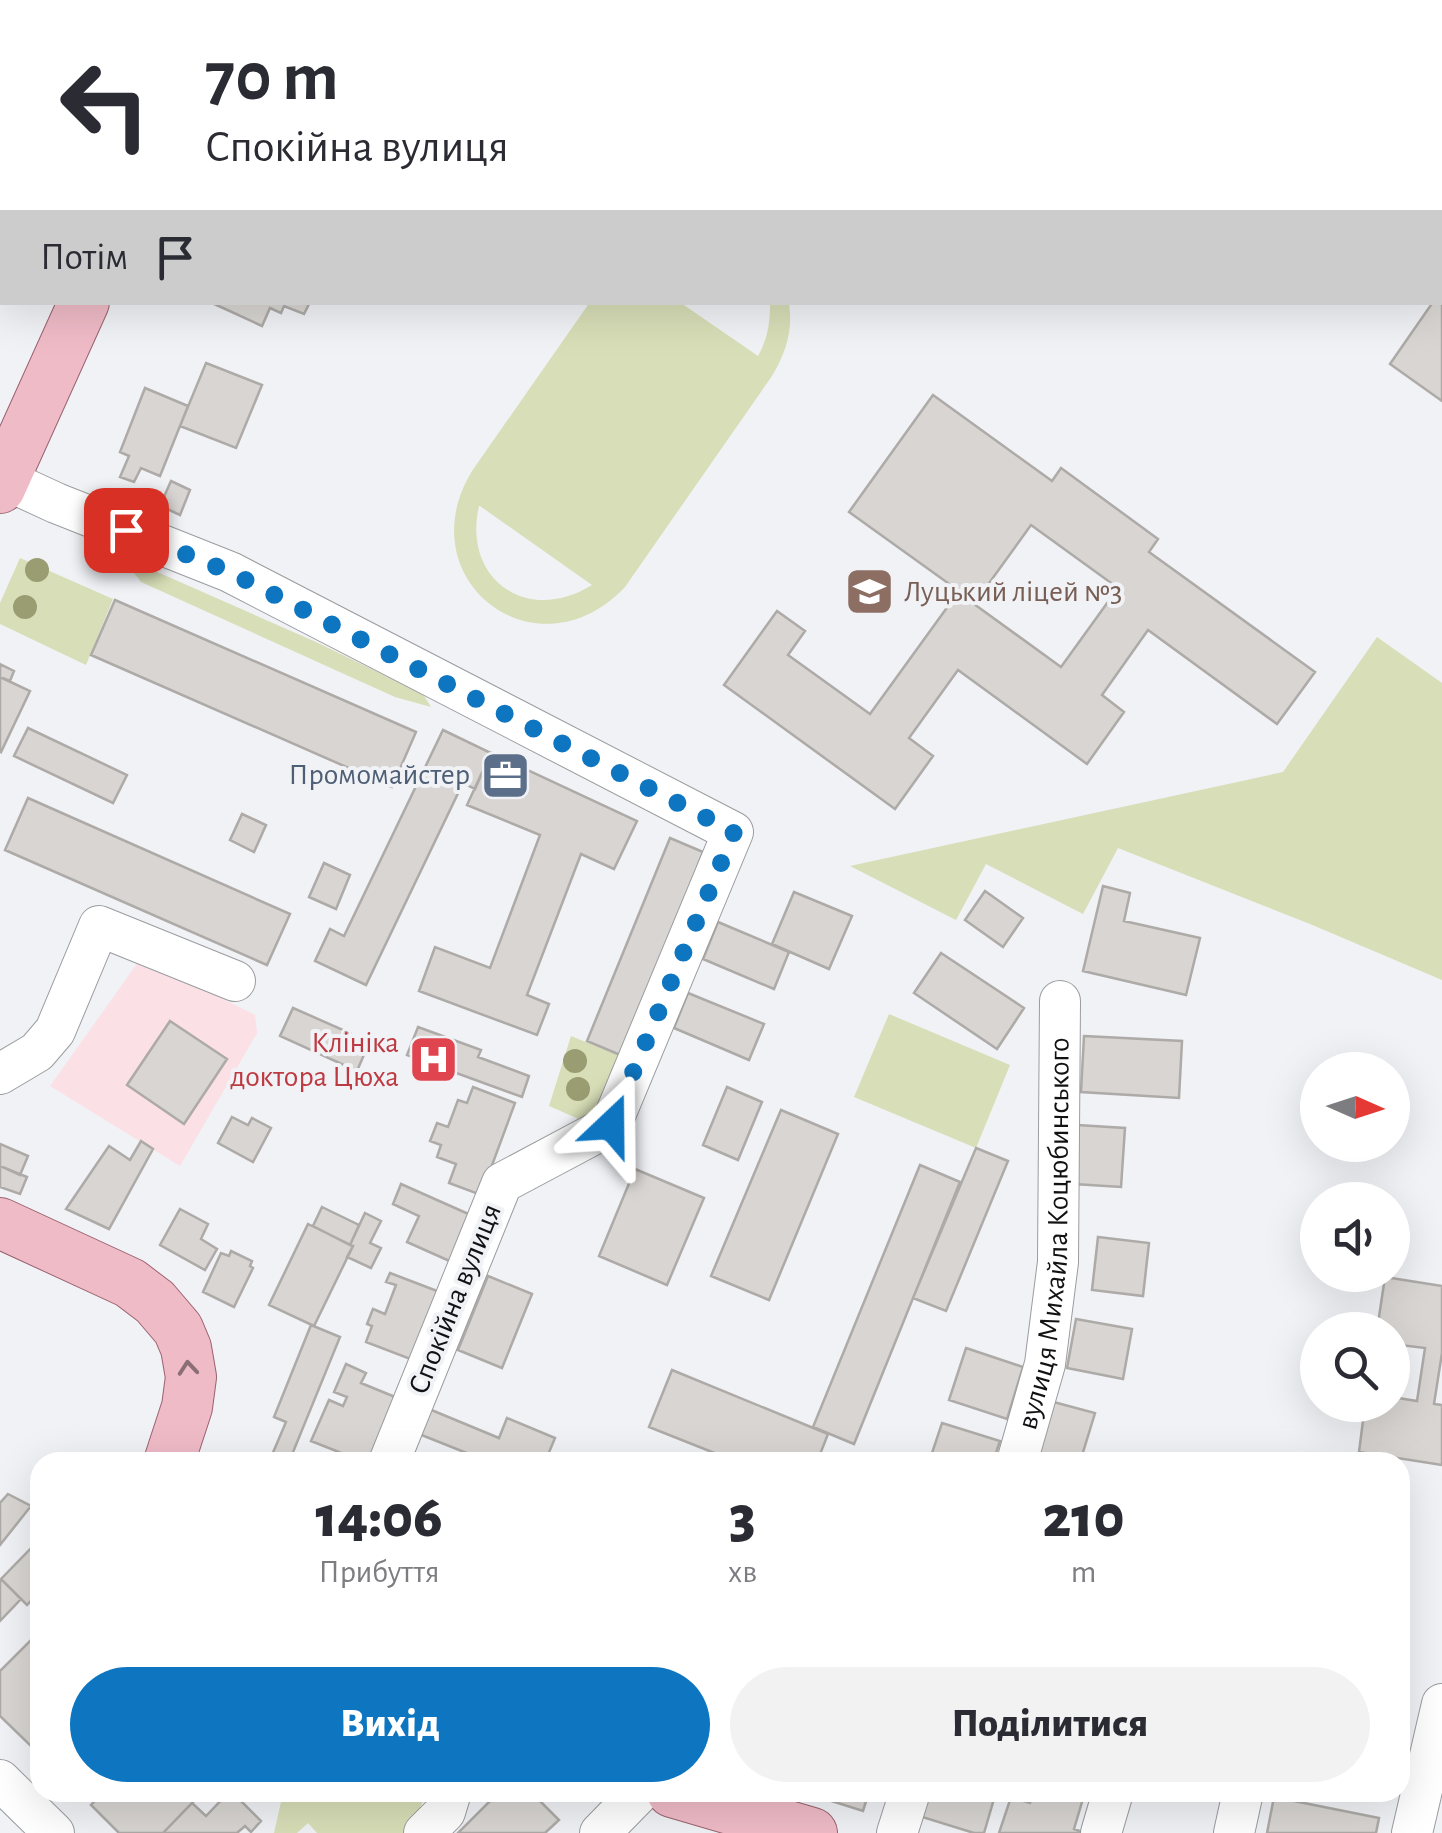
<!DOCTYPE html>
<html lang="uk">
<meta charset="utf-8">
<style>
body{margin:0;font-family:"Alegreya Sans",sans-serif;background:#f2f2f3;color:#2b2b33;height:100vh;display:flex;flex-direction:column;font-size:38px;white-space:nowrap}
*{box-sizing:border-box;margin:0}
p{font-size:32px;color:#7c7c81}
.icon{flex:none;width:55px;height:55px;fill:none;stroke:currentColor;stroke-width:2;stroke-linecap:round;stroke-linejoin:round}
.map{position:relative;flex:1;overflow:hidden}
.details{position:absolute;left:30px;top:1452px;width:1380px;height:350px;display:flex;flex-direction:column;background:#fff;border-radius:30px;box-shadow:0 10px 40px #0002}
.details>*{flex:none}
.guide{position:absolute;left:0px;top:0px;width:1442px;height:305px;box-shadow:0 10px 40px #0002;background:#fff;color:#2b2b33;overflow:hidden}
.needle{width:65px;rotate:93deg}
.buttons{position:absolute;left:1300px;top:1052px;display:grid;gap:20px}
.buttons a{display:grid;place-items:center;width:110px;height:110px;border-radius:50%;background:#fff;box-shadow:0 10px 40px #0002;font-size:50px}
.pin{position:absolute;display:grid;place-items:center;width:85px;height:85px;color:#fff;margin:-42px;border-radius:20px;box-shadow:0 5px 15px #0006}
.me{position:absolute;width:110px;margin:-55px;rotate:23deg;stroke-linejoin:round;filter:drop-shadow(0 0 8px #0008)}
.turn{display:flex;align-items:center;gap:35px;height:210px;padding:0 40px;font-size:45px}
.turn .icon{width:130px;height:130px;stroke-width:2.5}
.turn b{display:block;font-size:70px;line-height:85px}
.then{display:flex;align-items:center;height:95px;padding:0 40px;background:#0003;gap:20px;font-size:38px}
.eta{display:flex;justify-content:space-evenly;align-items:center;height:170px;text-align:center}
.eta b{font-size:60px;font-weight:800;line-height:70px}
.cta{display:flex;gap:20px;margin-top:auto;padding:20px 40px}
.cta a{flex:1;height:115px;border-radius:60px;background:#0e76c1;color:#fff;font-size:40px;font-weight:800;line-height:115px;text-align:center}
.cta a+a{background:#f2f2f3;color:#2b2b33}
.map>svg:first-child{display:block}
.industrial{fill:#fbe0e6}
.green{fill:#d8deb7;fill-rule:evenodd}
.building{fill:#d8d5d2;stroke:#adaaa7;stroke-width:2.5;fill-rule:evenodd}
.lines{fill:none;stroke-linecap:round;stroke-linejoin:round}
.minor-casing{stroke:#9a9c9f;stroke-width:42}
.major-casing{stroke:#9b6270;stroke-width:52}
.minor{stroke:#fff;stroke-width:40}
.major{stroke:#efbbc7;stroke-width:50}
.tree{fill:#9a9d71}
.oneway{stroke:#8c6f76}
.route{stroke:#0e76c1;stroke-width:18;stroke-dasharray:0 32.4}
.labels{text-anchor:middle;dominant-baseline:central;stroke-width:8;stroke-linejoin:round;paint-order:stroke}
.education-label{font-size:30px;fill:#785e54;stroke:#f0f2f6;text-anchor:start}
.service-label{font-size:30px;fill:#4e5e75;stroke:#f0f2f6;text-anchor:end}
.health-label{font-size:30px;fill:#be3a42;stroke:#f0f2f6;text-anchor:end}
.street-label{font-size:30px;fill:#121214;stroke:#f0f2f6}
</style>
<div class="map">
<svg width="1442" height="1833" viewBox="0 0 1442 1833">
<rect width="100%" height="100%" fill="#f0f2f6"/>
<path class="industrial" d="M141 958 255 1015 257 1033 180 1166 50 1086Z"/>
<path class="green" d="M590 302 681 303 758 356C768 338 770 323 770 303H789C793 331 786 352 772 376L625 587C537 680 406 580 472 471ZM479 506H480L592 585C528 625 462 580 479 506Z
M121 556 316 642 423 694 431 707 395 697 141 582Z
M20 558 113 599 86 665 0 624V603Z
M1377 637 1442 683V980L1310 924 1118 848 1083 914 986 864 956 920 850 866 1283 772Z
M889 1014 1010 1065 976 1148 854 1097Z
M571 1036 625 1058 607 1107 581 1120 549 1106Z
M283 1793H425L426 1794 409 1833H317L308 1823 297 1833H274Z"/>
<path class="building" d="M67 0H109L107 2H72Z
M331 0H371L376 2H330Z
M906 0H965L969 2H910Z
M1087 0H1272L1276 2H1091Z
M2 89V186L0 185V95Z
M1442 290V401L1390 364 1433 302H1440Z
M210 302H310L304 314 284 306 281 313 270 308 262 326Z
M206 363 262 385 236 448 180 426Z
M145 388 188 406 160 476 141 468 134 482 120 477 129 456 120 452Z
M933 395 1052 481 1061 468 1158 539 1149 552 1315 672 1277 724 1148 630 1102 695 1124 712 1087 764 958 670 909 738 933 756 895 809 724 685 777 611 805 631 788 655 870 714 959 591 849 512ZM1031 525 1118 588 1061 667 974 604Z
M171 481 190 490 180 515 163 507V499Z
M115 600 416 732 392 787 91 655Z
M0 664 14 671 10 681 0 677Z
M0 677 30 691 1 752 0 751Z
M28 728 127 775 113 803 14 756Z
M443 730 491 753 475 789 463 783 366 985 315 961 330 929 344 936Z
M491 753 637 821 614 869 581 854 527 995 549 1004 537 1035 419 991 435 947 490 968 540 835 467 805Z
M28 798 290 914 267 965 5 850Z
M242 814 266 825 254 852 230 840Z
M670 838 703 852 625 1057 587 1041Z
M324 863 350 875 336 909 309 897Z
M1103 886 1130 893 1124 921 1200 938 1186 995 1083 971Z
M985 891 1023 918 1003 947 965 920Z
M794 892 852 916 829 969 772 944Z
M718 922 789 952 774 989 703 959Z
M941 953 1024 1008 997 1049 914 993Z
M688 993 764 1024 749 1060 674 1028Z
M293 1008 350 1033 346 1041 366 1050 357 1071 280 1036Z
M170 1021 227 1059 184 1124 127 1085Z
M418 1027 481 1050 478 1057 529 1076 522 1097 407 1055Z
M1084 1036 1182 1041 1179 1098 1081 1092Z
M473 1087 515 1103 481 1195 449 1183 456 1164 437 1157 441 1145 430 1141 437 1123 448 1127 458 1100 467 1103Z
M727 1087 762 1102 738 1160 703 1145Z
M781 1110 838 1134 769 1300 711 1276Z
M232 1117 248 1125 252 1118 271 1128 253 1162 218 1143Z
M1077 1125 1125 1128 1121 1187 1074 1184Z
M141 1141 153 1149 109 1229 66 1209 109 1146 130 1160Z
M0 1144 28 1156 20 1175 0 1166Z
M976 1148 1008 1161 946 1311 913 1298Z
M920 1165 960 1182 854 1444 813 1427Z
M0 1166 27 1177 20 1194 0 1187Z
M635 1169 704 1198 667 1285 599 1256Z
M401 1184 473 1216 454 1263 407 1242 419 1216 393 1204Z
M322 1207 359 1225 350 1245 313 1226Z
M180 1209 208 1224 201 1239 217 1249 205 1270 160 1245Z
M365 1213 381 1221 370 1243 381 1248 371 1268 347 1257 353 1246 350 1245Z
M308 1224 353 1246 314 1326 269 1305Z
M1098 1237 1149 1243 1143 1296 1092 1290Z
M231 1251 252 1261 250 1266 253 1268 234 1307 203 1292 221 1253 229 1256Z
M390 1273 445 1294 418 1362 366 1342 372 1326 367 1324 373 1309 385 1314 396 1285 386 1282Z
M488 1276 532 1294 502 1368 458 1350Z
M1385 1277 1442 1286V1353L1434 1404 1442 1405V1465L1359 1452 1365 1405H1392V1397L1417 1401 1425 1348 1392 1344V1330H1377Z
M1076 1319 1132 1329 1123 1379 1067 1368Z
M311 1325 340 1337 289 1462H269L286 1422 274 1417Z
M966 1348 1023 1367 1007 1419 949 1400Z
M346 1364 366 1373 361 1383 400 1399 374 1462H364L311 1441 329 1400 343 1406 347 1397 334 1392Z
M672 1370 828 1434 817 1462H737L649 1427Z
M1050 1401 1095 1413 1080 1462H1032Z
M429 1409 499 1438 507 1418 555 1438 545 1462H489L419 1434Z
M942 1423 1000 1441 993 1462H929Z
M8 1494 31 1506 0 1545V1503Z
M40 1539V1592L27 1605 1 1579Z
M1 1579 21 1599 0 1621V1580Z
M36 1635 40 1639V1742L34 1749 0 1716V1671Z
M103 1792H185L194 1801 163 1833H119L91 1805Z
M229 1792H232L261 1821 251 1832 245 1826 237 1833H163L192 1803 206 1816Z
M499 1792H531L559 1820 545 1833H458Z
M803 1792H869L863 1811Z
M926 1792H996L984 1833H974L919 1816Z
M1033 1792H1085L1074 1829 1085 1833H999L1011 1797 1030 1803Z
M1274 1797 1379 1818 1376 1833H1267Z"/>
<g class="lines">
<defs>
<g id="minor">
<path d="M991 0 994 2"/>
<path d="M1388 2 1390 0"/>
<path d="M4 479 56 503 230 572 733 832 611 1125 502 1183 389 1462"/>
<path d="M0 1074 37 1052 55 1031 99 926 235 981"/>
<path id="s1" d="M1017 1462 1045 1364 1058 1262 1060 1001"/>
<path d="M0 1780 54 1833"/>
<path d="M424 1833 445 1812 451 1792"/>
<path d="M600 1833 640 1792"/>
<path d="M897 1833 910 1792"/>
<path d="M1101 1833 1113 1792"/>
<path d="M1234 1833 1243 1792"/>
<path d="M1412 1833 1442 1704"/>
</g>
<path id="major" d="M216 2 218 0
M0 488 84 302
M0 1223 130 1283 155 1302 178 1329 186 1348 191 1377 187 1407 169 1462
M672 1792 812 1833"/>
</defs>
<use href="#minor" class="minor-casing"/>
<use href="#major" class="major-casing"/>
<use href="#minor" class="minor"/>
<use href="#major" class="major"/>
</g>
<g class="tree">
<circle cx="37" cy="570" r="12"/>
<circle cx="25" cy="607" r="12"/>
<circle cx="575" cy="1061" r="12"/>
<circle cx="578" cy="1089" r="12"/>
</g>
<defs><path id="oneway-chevron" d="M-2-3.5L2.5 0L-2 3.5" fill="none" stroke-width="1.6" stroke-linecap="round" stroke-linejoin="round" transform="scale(2.5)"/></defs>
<use class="oneway" href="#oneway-chevron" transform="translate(188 1368) rotate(-95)"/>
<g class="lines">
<path class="route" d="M126 530 230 572 734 832 611 1125"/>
</g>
<defs>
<symbol id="school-square" viewBox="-11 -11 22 22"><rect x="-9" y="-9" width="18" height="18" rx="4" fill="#8d6e63" stroke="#f0f2f6"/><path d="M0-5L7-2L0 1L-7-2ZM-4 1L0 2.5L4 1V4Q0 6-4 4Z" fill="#fff"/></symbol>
<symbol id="office-square" viewBox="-11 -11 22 22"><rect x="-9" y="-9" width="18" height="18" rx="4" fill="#5c6f8a" stroke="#f0f2f6"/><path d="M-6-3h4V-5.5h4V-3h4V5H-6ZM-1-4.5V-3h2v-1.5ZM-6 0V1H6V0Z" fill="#fff"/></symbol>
<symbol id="hospital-square" viewBox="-11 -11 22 22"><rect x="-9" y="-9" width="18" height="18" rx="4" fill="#e0444e" stroke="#f0f2f6"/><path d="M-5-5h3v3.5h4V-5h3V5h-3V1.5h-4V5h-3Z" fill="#fff"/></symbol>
</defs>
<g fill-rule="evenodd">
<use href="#school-square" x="842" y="564" width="55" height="55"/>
<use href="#office-square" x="478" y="748" width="55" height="55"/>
<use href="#hospital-square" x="406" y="1032" width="55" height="55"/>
</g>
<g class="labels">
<g class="education-label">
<text x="904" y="592">Луцький ліцей №3</text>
</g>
<g class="service-label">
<text x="470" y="775">Промомайстер</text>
</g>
<g class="health-label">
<text x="399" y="1043">Клініка<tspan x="399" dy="34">доктора Цюха</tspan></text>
</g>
<g class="street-label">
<text stroke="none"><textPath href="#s1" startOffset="232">вулиця Михайла Коцюбинського</textPath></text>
<text transform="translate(455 1299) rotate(-68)">Спокійна вулиця</text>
</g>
</g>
</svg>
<div class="buttons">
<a><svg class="needle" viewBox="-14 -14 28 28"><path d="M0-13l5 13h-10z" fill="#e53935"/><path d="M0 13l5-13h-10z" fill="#7c7c81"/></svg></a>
<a><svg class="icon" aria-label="sound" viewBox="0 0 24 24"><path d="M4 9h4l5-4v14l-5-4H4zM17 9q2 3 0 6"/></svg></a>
<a><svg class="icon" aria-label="search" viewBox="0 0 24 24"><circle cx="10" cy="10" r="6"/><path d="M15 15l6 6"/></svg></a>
</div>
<div class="pin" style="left:126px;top:530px;background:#d93025"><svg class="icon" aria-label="arrive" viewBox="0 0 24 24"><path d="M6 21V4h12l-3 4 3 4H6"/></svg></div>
<svg class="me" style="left:611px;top:1125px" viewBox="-20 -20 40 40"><path d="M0-17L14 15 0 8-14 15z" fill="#0e76c1" stroke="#fff" stroke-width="4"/></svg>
<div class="guide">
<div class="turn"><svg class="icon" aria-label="left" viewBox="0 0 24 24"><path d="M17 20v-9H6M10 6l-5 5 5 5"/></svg><div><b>70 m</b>Спокійна вулиця</div></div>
<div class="then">Потім<svg class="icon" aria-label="arrive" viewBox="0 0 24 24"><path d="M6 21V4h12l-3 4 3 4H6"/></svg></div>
</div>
<section class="details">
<div class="eta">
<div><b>14:06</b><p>Прибуття</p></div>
<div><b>3</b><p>хв</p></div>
<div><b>210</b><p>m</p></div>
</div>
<div class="cta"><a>Вихід</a><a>Поділитися</a></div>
</section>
</div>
